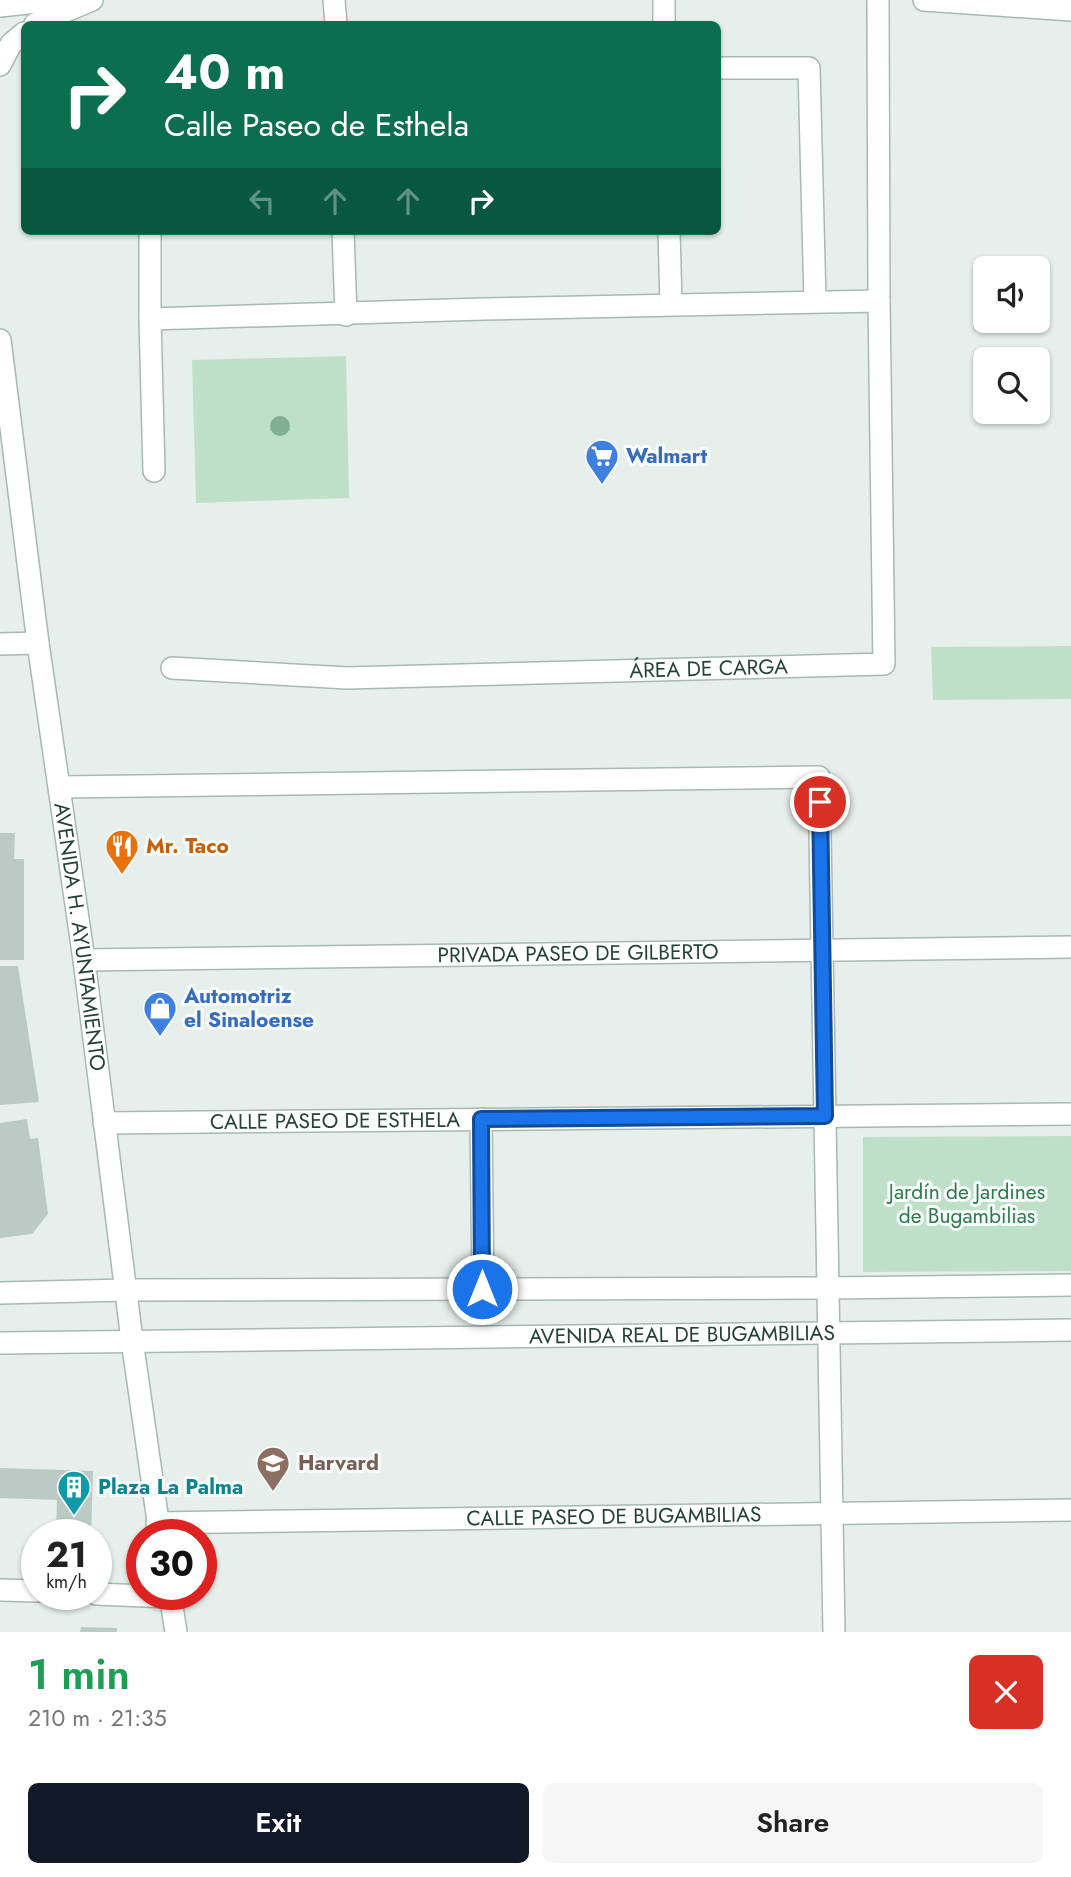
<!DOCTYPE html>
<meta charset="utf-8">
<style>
body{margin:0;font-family:Jost,sans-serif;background:#f6f6f6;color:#222;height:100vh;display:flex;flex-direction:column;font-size:26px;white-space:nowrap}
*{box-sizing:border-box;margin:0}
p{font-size:23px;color:#767676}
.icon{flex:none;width:38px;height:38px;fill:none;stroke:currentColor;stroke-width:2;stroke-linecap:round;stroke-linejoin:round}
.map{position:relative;height:1632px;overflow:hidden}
.drawer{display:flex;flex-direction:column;background:#fff;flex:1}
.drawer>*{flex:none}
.top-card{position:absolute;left:21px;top:21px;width:700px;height:214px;border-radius:10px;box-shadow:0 2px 5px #0004;background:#0b6e4f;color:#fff;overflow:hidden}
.buttons{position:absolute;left:973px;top:256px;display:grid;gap:14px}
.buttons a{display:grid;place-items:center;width:77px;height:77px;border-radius:10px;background:#fff;box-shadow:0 2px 5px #0004;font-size:35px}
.speed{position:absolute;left:21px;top:1519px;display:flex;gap:14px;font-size:35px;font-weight:700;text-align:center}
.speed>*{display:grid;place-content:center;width:91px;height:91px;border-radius:50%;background:#fff;box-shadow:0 2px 5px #0004;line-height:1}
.speed small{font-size:18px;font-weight:400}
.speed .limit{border:10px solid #d22;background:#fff;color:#111}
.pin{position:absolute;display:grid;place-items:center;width:60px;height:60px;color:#fff;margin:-30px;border:4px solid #fff;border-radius:50%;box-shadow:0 2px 7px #0007}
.me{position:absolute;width:77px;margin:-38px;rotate:0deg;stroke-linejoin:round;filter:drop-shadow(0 0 5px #0008)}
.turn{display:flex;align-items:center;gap:24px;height:147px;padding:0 28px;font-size:32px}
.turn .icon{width:91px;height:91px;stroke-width:2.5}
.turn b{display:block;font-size:49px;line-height:60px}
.lanes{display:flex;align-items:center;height:66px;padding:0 28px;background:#0003;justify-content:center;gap:35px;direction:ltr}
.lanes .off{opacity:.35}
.round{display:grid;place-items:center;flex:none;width:74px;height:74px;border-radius:10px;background:#f6f6f6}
.overview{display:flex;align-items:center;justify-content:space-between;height:119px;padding:0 28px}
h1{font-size:42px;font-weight:600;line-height:52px;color:#1e9e55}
.action{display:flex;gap:14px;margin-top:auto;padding:14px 28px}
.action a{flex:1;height:80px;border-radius:10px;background:#111827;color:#fff;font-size:28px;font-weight:600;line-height:80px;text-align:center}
.action a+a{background:#f6f6f6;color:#222}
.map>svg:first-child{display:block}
.green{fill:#bfe0c8}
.building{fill:#bbcac4}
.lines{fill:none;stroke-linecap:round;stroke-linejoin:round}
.minor-casing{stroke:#a8b8b2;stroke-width:24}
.minor{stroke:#fff;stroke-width:21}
.tree{fill:#80af93}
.route-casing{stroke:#114b97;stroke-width:18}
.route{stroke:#1a73e8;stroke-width:12}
.labels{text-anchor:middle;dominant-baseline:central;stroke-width:6;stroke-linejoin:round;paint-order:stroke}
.shop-label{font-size:21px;font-weight:bold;fill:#366cbe;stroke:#f7fbf9;text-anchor:start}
.street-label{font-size:21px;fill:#24423a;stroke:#f7fbf9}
.food-label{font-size:21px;font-weight:bold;fill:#c56008;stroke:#f7fbf9;text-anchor:start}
.park-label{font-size:21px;fill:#2d7a4b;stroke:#f7fbf9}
.education-label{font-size:21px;font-weight:bold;fill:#785e54;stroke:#f7fbf9;text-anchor:start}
.culture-label{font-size:21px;font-weight:bold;fill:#0d838f;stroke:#f7fbf9;text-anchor:start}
</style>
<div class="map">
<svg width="1071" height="1632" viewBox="0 0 1071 1632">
<rect width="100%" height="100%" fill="#e6efeb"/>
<path class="green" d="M346 356 349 498 196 503 192 360Z
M1071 646V699L933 700 931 647Z
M1071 1136V1271L863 1272V1137Z"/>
<path class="building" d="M0 833H15L14 859H24V960H0Z
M0 966H18L39 1102 0 1105Z
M27 1119 30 1139 38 1138 48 1214 32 1234 0 1238V1123Z
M0 1468 93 1471 91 1535H56L57 1500 0 1498Z
M81 1627 117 1628V1632H80Z"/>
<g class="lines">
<defs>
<g id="minor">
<path d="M334 0 336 24"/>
<path d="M924 0 1071 10"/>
<path d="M0 6 56 0"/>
<path d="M35 24 92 0"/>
<path d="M664 24V0"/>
<path d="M0 65 11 44 24 33"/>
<path d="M718 68H809L815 301"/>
<path d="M150 231V319L483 309 879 301 878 0"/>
<path d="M343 231 346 315"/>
<path d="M669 231 671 304"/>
<path d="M150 319 154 471"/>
<path id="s1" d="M0 340 38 643 84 960 132 1340 160 1535"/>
<path d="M0 644 38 643"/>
<path id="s2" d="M172 668 347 678 884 664 879 301"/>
<path d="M60 787 819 777 834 1632"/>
<path id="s3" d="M84 960 1071 947"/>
<path d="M481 1119 483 1289"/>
<path id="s4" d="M104 1123 1071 1114"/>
<path d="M0 1293 126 1290 828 1288 1071 1285"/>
<path id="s5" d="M0 1343 1071 1330"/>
<path id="s6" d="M157 1523 1071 1510"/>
<path d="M0 1590 37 1591"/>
<path d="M96 1594 170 1597"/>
<path d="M170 1594 176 1632"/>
</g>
</defs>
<use href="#minor" class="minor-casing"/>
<use href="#minor" class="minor"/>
</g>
<circle class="tree" cx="280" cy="426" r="10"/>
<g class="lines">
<defs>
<path id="route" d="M482 1289 481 1119 825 1116 820 802"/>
</defs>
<use href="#route" class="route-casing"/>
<use href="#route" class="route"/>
</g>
<defs>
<symbol id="supermarket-pin" viewBox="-11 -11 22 30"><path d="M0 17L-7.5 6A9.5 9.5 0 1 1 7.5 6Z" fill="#3f7fe0" stroke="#f7fbf9"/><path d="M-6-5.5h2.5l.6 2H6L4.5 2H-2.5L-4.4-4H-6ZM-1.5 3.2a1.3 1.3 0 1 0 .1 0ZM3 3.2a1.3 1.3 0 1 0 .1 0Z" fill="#fff"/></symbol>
<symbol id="restaurant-pin" viewBox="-11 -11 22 30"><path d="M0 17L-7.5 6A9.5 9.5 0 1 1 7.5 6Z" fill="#e8710a" stroke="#f7fbf9"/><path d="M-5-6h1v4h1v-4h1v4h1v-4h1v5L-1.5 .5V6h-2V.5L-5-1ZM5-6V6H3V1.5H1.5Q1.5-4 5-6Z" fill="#fff"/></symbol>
<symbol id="shop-pin" viewBox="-11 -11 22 30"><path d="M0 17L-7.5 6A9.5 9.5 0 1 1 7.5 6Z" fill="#3f7fe0" stroke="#f7fbf9"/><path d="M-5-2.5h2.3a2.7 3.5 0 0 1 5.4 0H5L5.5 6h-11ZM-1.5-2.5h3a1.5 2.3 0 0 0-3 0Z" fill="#fff"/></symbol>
<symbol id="school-pin" viewBox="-11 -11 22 30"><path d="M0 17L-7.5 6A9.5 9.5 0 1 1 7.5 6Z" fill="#8d6e63" stroke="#f7fbf9"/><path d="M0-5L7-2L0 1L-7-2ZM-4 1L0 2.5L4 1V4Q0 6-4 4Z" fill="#fff"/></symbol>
<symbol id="building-pin" viewBox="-11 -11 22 30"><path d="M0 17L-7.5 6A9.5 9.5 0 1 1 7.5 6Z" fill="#0f9aa8" stroke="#f7fbf9"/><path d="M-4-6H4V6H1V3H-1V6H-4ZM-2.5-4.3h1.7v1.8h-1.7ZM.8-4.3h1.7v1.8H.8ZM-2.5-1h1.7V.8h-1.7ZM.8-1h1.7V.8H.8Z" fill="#fff"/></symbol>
</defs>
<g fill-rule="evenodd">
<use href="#supermarket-pin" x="583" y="437" width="38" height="52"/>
<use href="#restaurant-pin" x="103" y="827" width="38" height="52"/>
<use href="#shop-pin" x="141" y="989" width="38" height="52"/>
<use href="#school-pin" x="254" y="1444" width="38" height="52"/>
<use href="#building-pin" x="55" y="1468" width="38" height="52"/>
</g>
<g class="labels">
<g class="shop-label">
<text x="626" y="456">Walmart</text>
<text x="184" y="996">Automotriz<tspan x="184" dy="24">el Sinaloense</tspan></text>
</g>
<g class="street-label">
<text stroke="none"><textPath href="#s2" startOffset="537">ÁREA DE CARGA</textPath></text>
<text stroke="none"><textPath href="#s1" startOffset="602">AVENIDA H. AYUNTAMIENTO</textPath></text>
<text stroke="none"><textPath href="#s3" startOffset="494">PRIVADA PASEO DE GILBERTO</textPath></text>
<text stroke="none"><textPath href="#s4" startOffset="231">CALLE PASEO DE ESTHELA</textPath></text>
<text stroke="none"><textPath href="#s5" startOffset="682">AVENIDA REAL DE BUGAMBILIAS</textPath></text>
<text stroke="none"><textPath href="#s6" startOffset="457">CALLE PASEO DE BUGAMBILIAS</textPath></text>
</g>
<g class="food-label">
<text x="146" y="846">Mr. Taco</text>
</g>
<g class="park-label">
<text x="967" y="1192">Jardín de Jardines<tspan x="967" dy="24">de Bugambilias</tspan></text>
</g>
<g class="education-label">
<text x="298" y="1463">Harvard</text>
</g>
<g class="culture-label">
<text x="98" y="1487">Plaza La Palma</text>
</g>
</g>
</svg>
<div class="buttons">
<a><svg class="icon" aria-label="sound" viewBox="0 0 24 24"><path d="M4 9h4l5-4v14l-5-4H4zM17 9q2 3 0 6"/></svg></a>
<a><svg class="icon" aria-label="search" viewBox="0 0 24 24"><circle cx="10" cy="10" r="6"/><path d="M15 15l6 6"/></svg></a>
</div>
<div class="speed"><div>21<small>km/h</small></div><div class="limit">30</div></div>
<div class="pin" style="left:820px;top:802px;background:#d93025"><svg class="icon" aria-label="arrive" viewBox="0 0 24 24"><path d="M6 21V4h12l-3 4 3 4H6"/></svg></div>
<svg class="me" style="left:482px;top:1289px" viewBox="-20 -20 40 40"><circle r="17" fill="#1a73e8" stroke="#fff" stroke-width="3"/><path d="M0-11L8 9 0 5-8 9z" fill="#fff"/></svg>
<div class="top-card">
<div class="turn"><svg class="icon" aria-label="right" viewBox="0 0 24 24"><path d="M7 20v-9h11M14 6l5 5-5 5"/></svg><div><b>40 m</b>Calle Paseo de Esthela</div></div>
<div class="lanes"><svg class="icon off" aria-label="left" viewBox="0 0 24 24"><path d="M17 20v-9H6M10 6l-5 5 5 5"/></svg><svg class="icon off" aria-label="ahead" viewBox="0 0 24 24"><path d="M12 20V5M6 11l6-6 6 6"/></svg><svg class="icon off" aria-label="ahead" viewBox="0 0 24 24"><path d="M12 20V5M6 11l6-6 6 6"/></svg><svg class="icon" aria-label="right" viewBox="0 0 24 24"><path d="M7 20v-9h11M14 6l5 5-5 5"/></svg></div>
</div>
</div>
<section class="drawer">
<div class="overview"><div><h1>1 min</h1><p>210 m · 21:35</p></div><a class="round" style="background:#d93025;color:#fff"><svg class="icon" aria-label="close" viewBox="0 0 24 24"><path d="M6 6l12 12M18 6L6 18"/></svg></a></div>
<div class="action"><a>Exit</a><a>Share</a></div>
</section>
